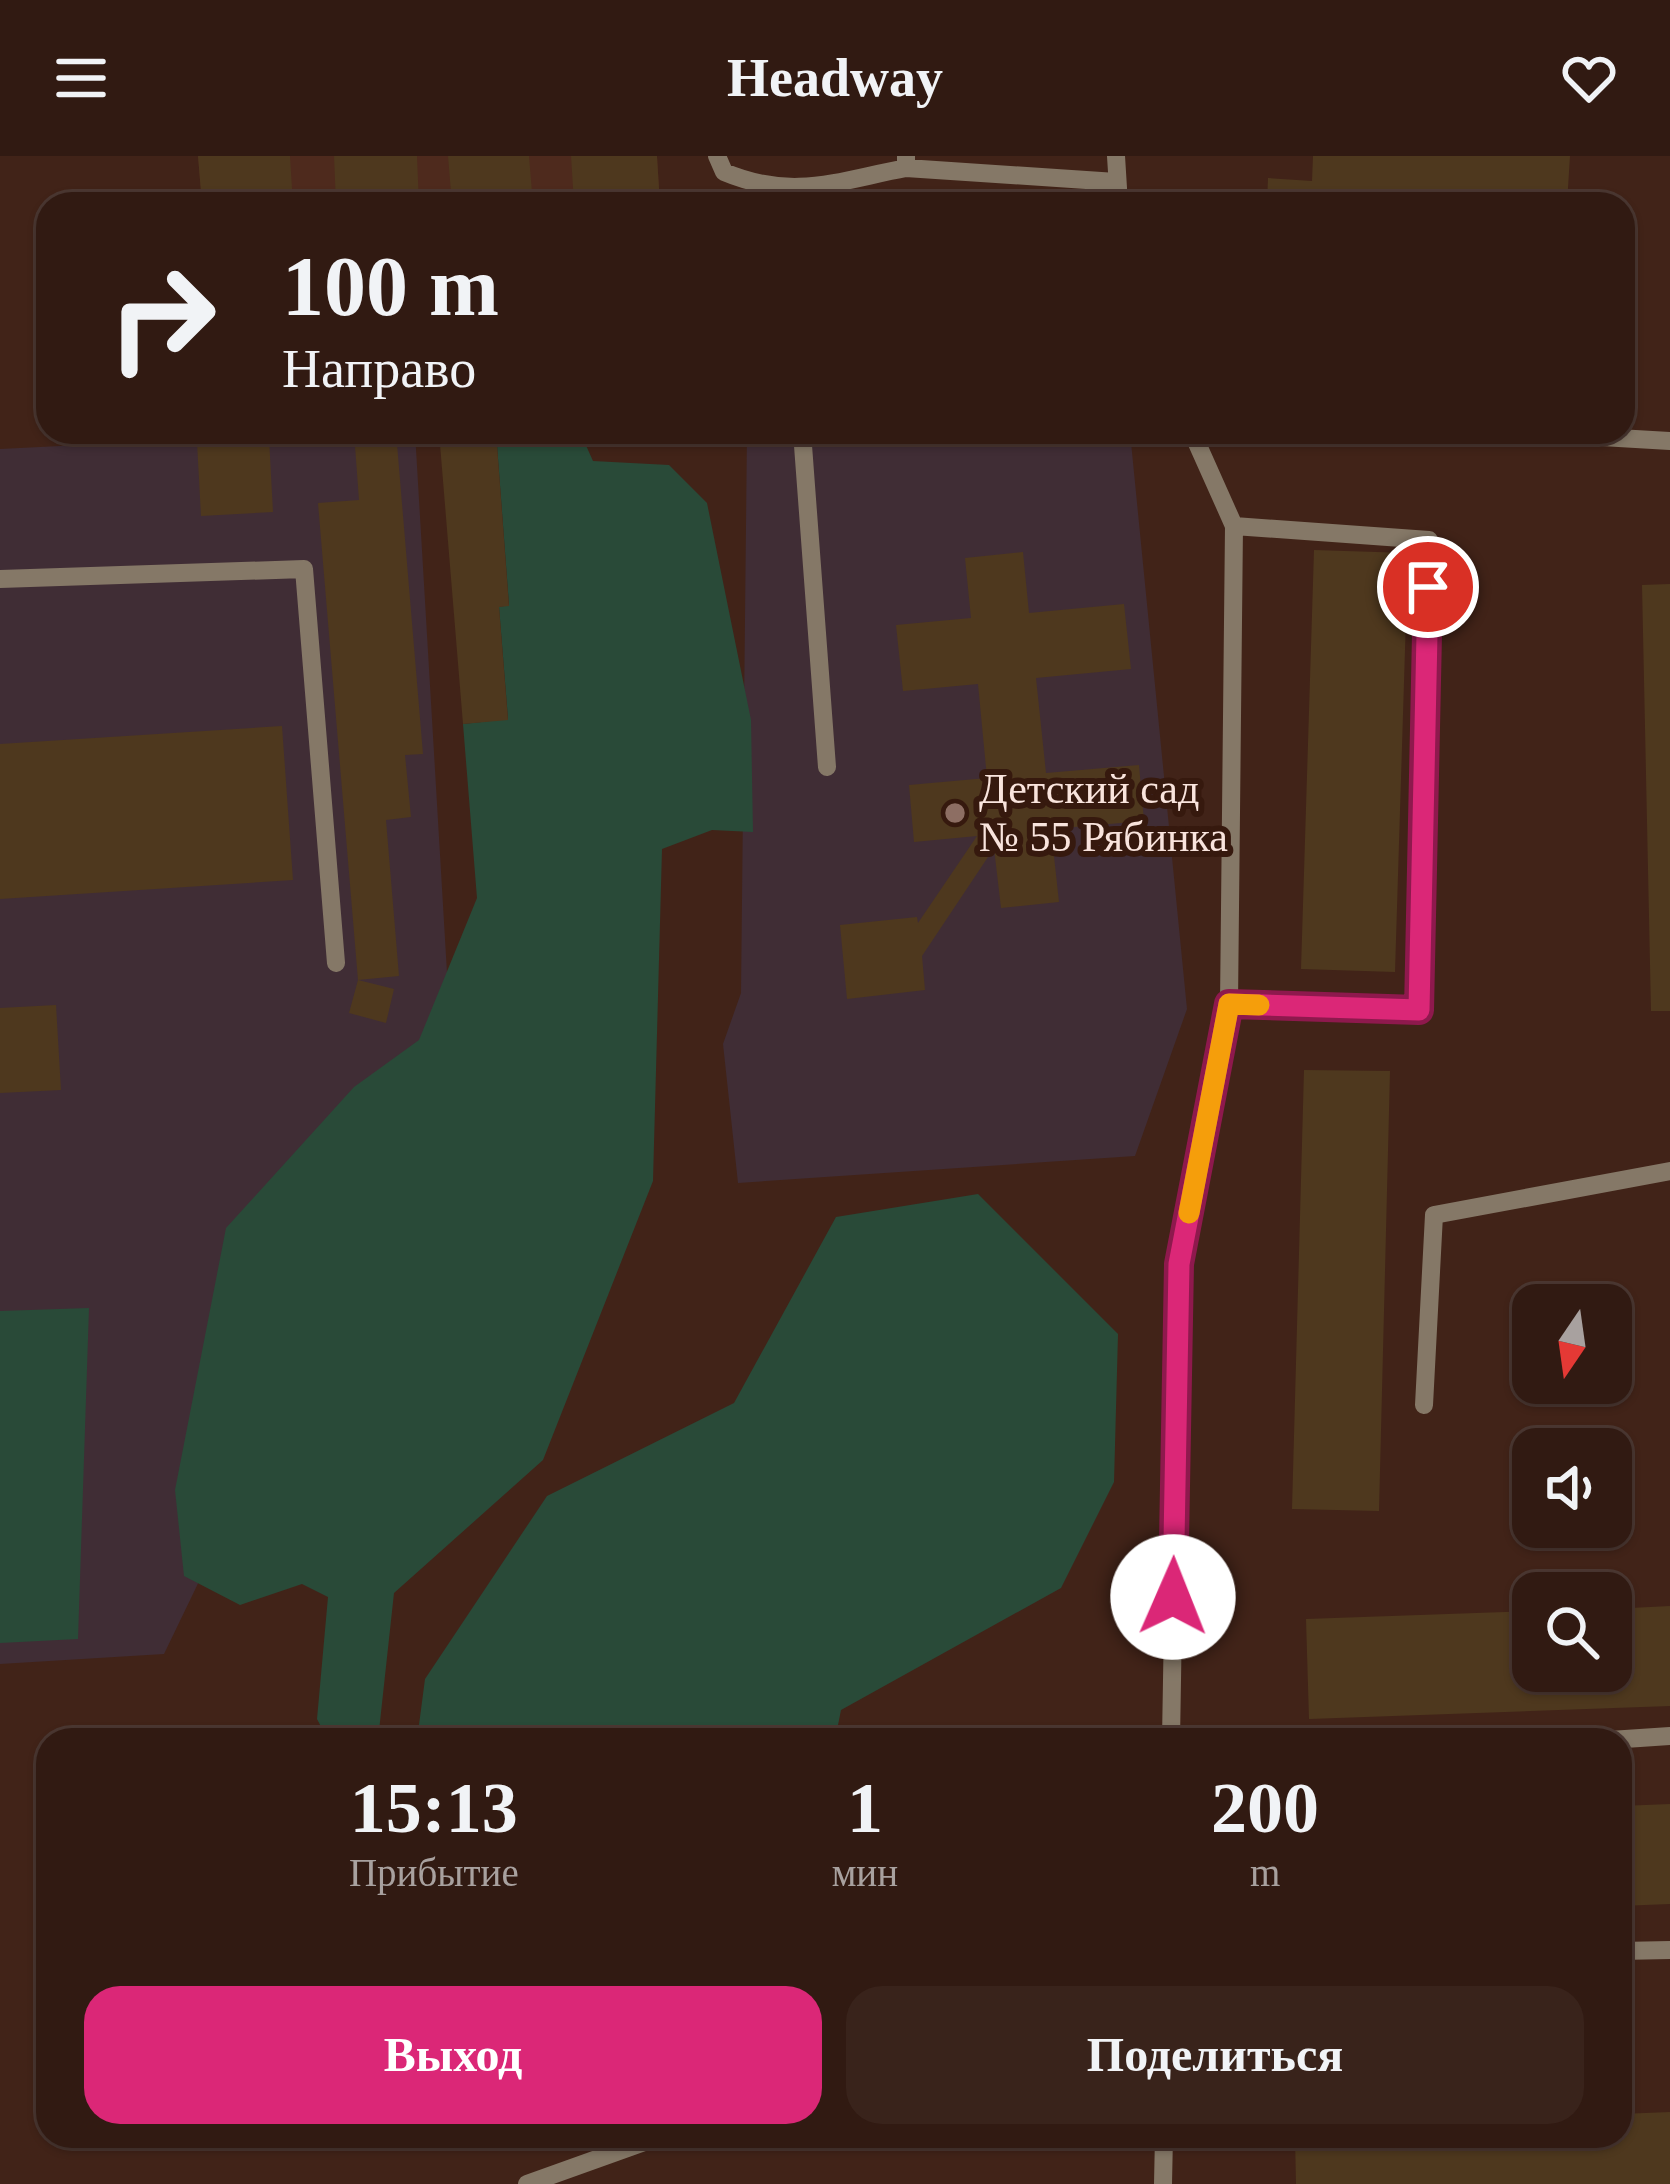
<!DOCTYPE html>
<html lang="ru">
<meta charset="utf-8">
<style>
body{margin:0;font-family:"Times New Roman",serif;background:#39231b;color:#f1f3f6;height:100vh;display:flex;flex-direction:column;font-size:45px;white-space:nowrap}
*{box-sizing:border-box;margin:0}
p{font-size:39px;color:#a8a19f}
.icon{flex:none;width:66px;height:66px;fill:none;stroke:currentColor;stroke-width:2;stroke-linecap:round;stroke-linejoin:round}
.map{position:relative;flex:1;overflow:hidden}
.panel{position:absolute;left:36px;top:1572px;width:1596px;height:420px;display:flex;flex-direction:column;background:#311a12;border-radius:36px;box-shadow:0 3px 9px #0004,0 0 0 3px #4c3832}
.panel>*{flex:none}
.banner{position:absolute;left:36px;top:36px;width:1599px;height:252px;border-radius:36px;box-shadow:0 3px 9px #0004,0 0 0 3px #4c3832;background:#311a12;color:#f1f3f6;overflow:hidden}
.needle{width:78px;rotate:193deg}
.fabs{position:absolute;left:1512px;top:1128px;display:grid;gap:24px}
.fabs a{display:grid;place-items:center;width:120px;height:120px;border-radius:24px;background:#311a12;box-shadow:0 3px 9px #0004,0 0 0 3px #4c3832;font-size:60px}
.pin{position:absolute;display:grid;place-items:center;width:102px;height:102px;color:#fff;margin:-51px;border:6px solid #fff;border-radius:50%;box-shadow:0 3px 12px #0007}
.me{position:absolute;width:132px;margin:-66px;rotate:1deg;stroke-linejoin:round;filter:drop-shadow(0 0 9px #0008)}
.turn{display:flex;align-items:center;gap:42px;height:252px;padding:0 48px;font-size:54px}
.turn .icon{width:156px;height:156px;stroke-width:2.5}
.turn b{display:block;font-size:84px;line-height:102px}
.eta{display:flex;justify-content:space-evenly;align-items:center;height:204px;text-align:center}
.eta b{font-size:72px;font-weight:800;line-height:84px}
.primary-button{display:flex;gap:24px;margin-top:auto;padding:24px 48px}
.primary-button a{flex:1;height:138px;border-radius:36px;background:#db2777;color:#fff;font-size:48px;font-weight:800;line-height:138px;text-align:center}
.primary-button a+a{background:#39231b;color:#f1f3f6}
header{display:flex;justify-content:space-between;align-items:center;height:156px;padding:0 48px;background:#311a12;font-size:54px;font-weight:800}
.map>svg:first-child{display:block}
.built{fill:#4e2a1d}
.education{fill:#402d35}
.green{fill:#294a38}
.building{fill:#4e381e}
.lines{fill:none;stroke-linecap:round;stroke-linejoin:round}
.lane{stroke:#857867;stroke-width:18}
.route-casing{stroke:#8e194d;stroke-width:30}
.route{stroke:#db2777;stroke-width:21}
.slow{stroke:#f59e0b;stroke-width:21}
.education-dot{fill:#8d6e63;stroke:#36190e;stroke-width:4.5}
.labels{text-anchor:middle;dominant-baseline:central;stroke-width:12;stroke-linejoin:round;paint-order:stroke}
.poi-label{font-size:42px;fill:#f9e4dd;stroke:#36190e;text-anchor:start}
</style>
<header><svg class="icon" aria-label="menu" viewBox="0 0 24 24"><path d="M4 6h16M4 12h16M4 18h16"/></svg>Headway<svg class="icon" aria-label="heart" viewBox="0 0 24 24"><path d="M12 20l-8-8c-3-5 5-10 8-4 3-6 11-1 8 4z"/></svg></header>
<div class="map">
<svg width="1670" height="2028" viewBox="0 0 1670 2028">
<rect width="100%" height="100%" fill="#412318"/>
<path class="built" d="M198 0H657L660 48H202Z"/>
<path class="education" d="M341 276H415L452 901 164 1498 0 1508V293Z
M747 276H1130L1187 853 1135 1000 738 1027 723 888 741 837Z"/>
<path class="green" d="M496 276H580L593 305 669 309 707 347 751 564 753 676 712 674 662 693 653 1025 543 1304 394 1437 378 1584H328L317 1563 328 1441 302 1428 240 1449 184 1420 175 1334 226 1072 354 931 419 884 477 742 463 568 508 563 499 451 509 449Z
M978 1038 1118 1178 1114 1326 1061 1432 841 1554 835 1584H417L425 1523 547 1340 734 1247 836 1061Z
M89 1152 78 1483 0 1487V1155Z"/>
<path class="building" d="M198 0H290L293 48H202Z
M334 0H417L419 48H336Z
M448 0H529L533 48H452Z
M571 0H657L660 48H574Z
M1313 0H1570L1567 48H1502L1503 43 1370 36V48H1267L1268 22 1312 25Z
M354 276H396L423 598 405 599 411 661 386 664 399 820 358 824 318 347 359 344Z
M439 276H496L509 450 499 451 508 564 463 568Z
M269 282 273 356 201 360 197 286Z
M1314 394 1408 397 1395 816 1301 813Z
M1023 396 1029 457 1124 448 1131 513 1036 522 1046 617 1139 609 1144 665 1051 673 1059 746 1001 752 994 692 922 800 925 834 847 843 840 769 917 761 918 767 977 680 914 686 909 629 987 622 978 528 903 535 896 469 971 462 965 402Z
M1670 428V855H1651L1642 429Z
M282 570 293 724 0 743V588Z
M358 824 394 833 386 867 349 857Z
M56 849 61 934 0 937V852Z
M1304 914 1390 915 1379 1355 1292 1353Z
M1670 1450V1550L1309 1563 1306 1463 1533 1455V1515H1611V1453Z
M1670 1648V1748L1620 1750V1650Z
M1670 1956V2028H1296L1295 1980H1620V1958Z"/>
<g class="lines">
<path class="lane" d="M717 0 724 16C793 45 837 25 906 12
M906 0V12L1116 26
M1116 0 1119 48
M802 276 827 611
M1517 276 1670 285
M0 423 304 413 336 807
M1229 848 1419 854 1429 384 1234 370
M1424 1249 1434 1059 1670 1015
M1171 1584 1179 1108 1229 848 1234 370 1192 276
M1610 1584 1670 1580
M1620 1795 1670 1794
M527 2028 661 1980
M1163 2028 1164 1980"/>
</g>
<g class="lines">
<defs>
<path id="route" d="M1173 1441 1179 1108 1229 848 1419 854 1428 431"/>
</defs>
<use href="#route" class="route-casing"/>
<use href="#route" class="route"/>
<path class="slow" d="M1189 1057 1229 848 1259 849"/>
</g>
<circle class="education-dot" cx="955" cy="657" r="12"/>
<g class="labels">
<g class="poi-label">
<text x="979" y="633">Детский сад<tspan x="979" dy="48">№ 55 Рябинка</tspan></text>
</g>
</g>
</svg>
<div class="fabs">
<a><svg class="needle" viewBox="-14 -14 28 28"><path d="M0-13l5 13h-10z" fill="#e53935"/><path d="M0 13l5-13h-10z" fill="#a8a19f"/></svg></a>
<a><svg class="icon" aria-label="sound" viewBox="0 0 24 24"><path d="M4 9h4l5-4v14l-5-4H4zM17 9q2 3 0 6"/></svg></a>
<a><svg class="icon" aria-label="search" viewBox="0 0 24 24"><circle cx="10" cy="10" r="6"/><path d="M15 15l6 6"/></svg></a>
</div>
<div class="pin" style="left:1428px;top:431px;background:#d93025"><svg class="icon" aria-label="arrive" viewBox="0 0 24 24"><path d="M6 21V4h12l-3 4 3 4H6"/></svg></div>
<svg class="me" style="left:1173px;top:1441px" viewBox="-20 -20 40 40"><circle r="19" fill="#fff"/><path d="M0-13L10 11 0 6-10 11z" fill="#db2777"/></svg>
<div class="banner">
<div class="turn"><svg class="icon" aria-label="right" viewBox="0 0 24 24"><path d="M7 20v-9h11M14 6l5 5-5 5"/></svg><div><b>100 m</b>Направо</div></div>
</div>
<section class="panel">
<div class="eta">
<div><b>15:13</b><p>Прибытие</p></div>
<div><b>1</b><p>мин</p></div>
<div><b>200</b><p>m</p></div>
</div>
<div class="primary-button"><a>Выход</a><a>Поделиться</a></div>
</section>
</div>
